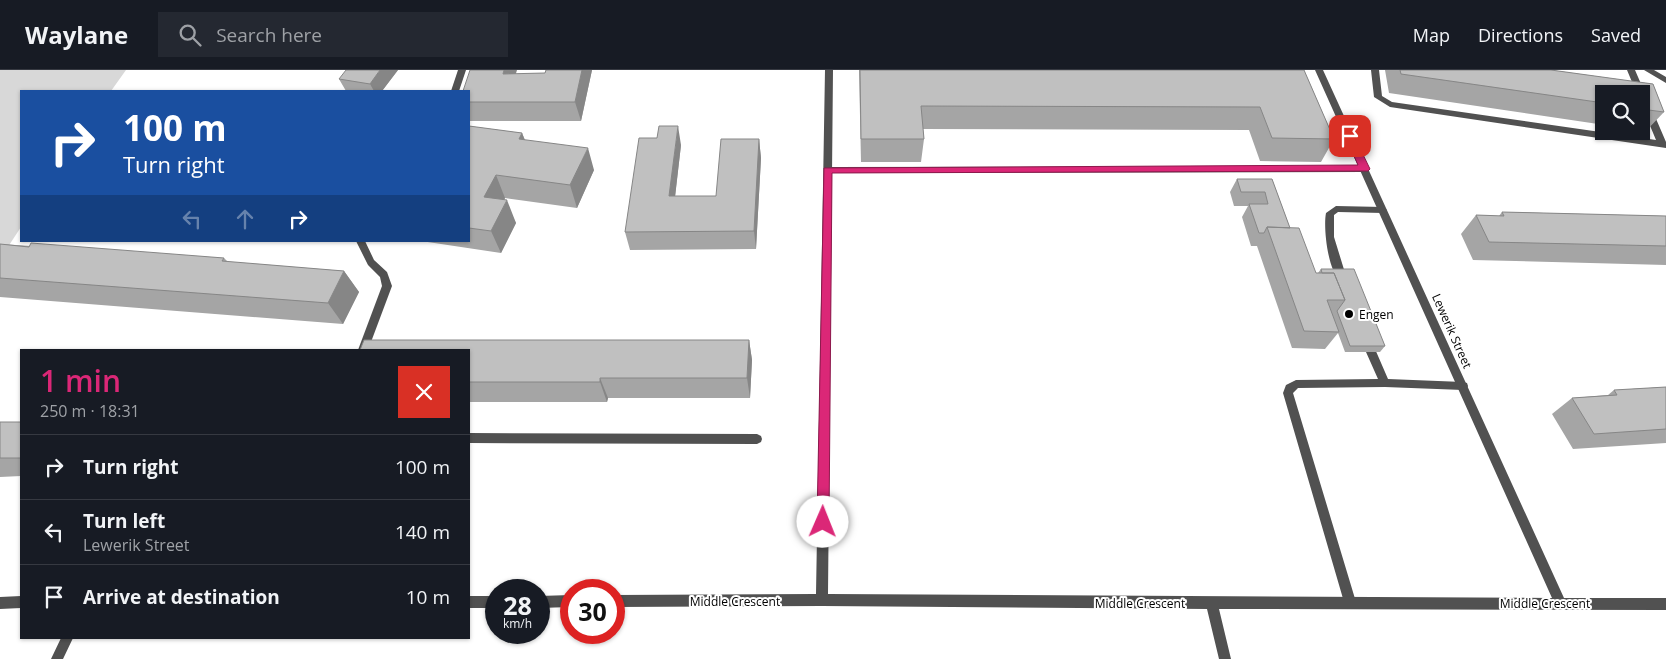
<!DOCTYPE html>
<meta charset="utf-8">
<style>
body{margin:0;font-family:"Open Sans",sans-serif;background:#242831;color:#f1f3f6;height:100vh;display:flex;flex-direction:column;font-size:19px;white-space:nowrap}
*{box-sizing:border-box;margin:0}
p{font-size:16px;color:#9ea1a6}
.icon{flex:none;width:28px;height:28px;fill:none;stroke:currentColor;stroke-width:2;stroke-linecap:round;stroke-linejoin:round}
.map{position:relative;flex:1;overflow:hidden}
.details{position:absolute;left:20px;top:279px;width:450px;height:290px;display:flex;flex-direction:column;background:#171b24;border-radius:0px;box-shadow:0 1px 4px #0004}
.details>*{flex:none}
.guide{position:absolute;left:20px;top:20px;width:450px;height:152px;border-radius:0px;box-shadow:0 1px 4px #0004;background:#1a4fa0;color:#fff;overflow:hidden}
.fabs{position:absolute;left:1595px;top:15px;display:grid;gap:10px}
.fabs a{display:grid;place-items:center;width:55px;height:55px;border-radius:0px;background:#171b24;box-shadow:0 1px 4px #0004;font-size:25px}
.speed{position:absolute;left:485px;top:509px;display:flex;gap:10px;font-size:25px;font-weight:700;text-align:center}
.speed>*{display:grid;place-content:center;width:65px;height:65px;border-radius:50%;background:#171b24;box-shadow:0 1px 4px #0004;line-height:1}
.speed small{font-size:12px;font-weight:400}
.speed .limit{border:8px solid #d22;background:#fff;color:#111}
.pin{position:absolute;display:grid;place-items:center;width:42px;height:42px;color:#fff;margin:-21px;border-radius:10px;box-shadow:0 2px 8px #0006}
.me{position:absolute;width:55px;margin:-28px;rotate:1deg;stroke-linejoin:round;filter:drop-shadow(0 0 4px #0008)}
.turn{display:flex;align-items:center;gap:18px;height:105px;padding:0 20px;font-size:22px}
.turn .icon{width:65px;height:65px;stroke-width:2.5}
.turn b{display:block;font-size:35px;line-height:42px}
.lanes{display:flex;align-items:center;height:48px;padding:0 20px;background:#0003;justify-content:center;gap:25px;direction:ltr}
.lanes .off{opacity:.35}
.round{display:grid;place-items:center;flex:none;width:52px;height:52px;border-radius:0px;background:#242831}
.headline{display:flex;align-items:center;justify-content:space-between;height:85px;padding:0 20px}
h1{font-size:30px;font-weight:600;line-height:38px;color:#db2777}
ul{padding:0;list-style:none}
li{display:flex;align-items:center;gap:15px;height:65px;padding:0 20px;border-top:1px solid #363941}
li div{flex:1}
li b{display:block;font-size:19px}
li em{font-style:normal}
header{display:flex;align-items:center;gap:30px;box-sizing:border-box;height:70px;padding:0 25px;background:#171b24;border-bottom:1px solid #363941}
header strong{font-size:24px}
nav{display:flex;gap:28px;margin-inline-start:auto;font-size:18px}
.search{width:350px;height:45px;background:#242831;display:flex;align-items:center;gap:12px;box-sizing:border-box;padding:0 18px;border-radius:0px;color:#9ea1a6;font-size:19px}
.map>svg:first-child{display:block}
.green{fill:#d8d8d8}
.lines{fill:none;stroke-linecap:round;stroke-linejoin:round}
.service{fill:#515151;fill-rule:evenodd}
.minor{fill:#515151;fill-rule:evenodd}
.wall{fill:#a5a5a5}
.shaded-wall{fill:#868686}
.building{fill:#c0c0c0;stroke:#868686}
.route{fill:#db2777;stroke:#8e194d}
.poi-dot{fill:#000;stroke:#fff;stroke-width:2}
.labels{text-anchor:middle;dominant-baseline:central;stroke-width:4;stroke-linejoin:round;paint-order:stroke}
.poi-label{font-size:12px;fill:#000;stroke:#fff;text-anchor:start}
.street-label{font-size:12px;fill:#000;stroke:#fff}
</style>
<header>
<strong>Waylane</strong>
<div class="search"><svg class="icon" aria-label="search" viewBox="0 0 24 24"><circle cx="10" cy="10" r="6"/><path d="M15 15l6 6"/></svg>Search here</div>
<nav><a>Map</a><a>Directions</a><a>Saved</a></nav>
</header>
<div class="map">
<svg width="1666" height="589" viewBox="0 0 1666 589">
<rect width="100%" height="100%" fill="#fff"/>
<path class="green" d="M0 0H126L111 21H21V157L0 189Z"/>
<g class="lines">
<path class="service" d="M458 0H466L459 21H451Z
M1371 0H1379L1382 26 1392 32 1656 70 1641 34V24H1637L1627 0H1635L1666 72V78L1390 37 1374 27Z
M1644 0H1654L1666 7V13Z
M1365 96 1369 99 1365 102 828 103 824 100 828 97Z
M1336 136 1383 137 1387 140 1383 143 1338 142 1334 145V167L1346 206 1341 210C1328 204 1323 157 1326 143Z
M356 171H365L374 190 387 202 392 216 368 280H358L382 216 380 207 368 195Z
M1371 278 1375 279 1388 309 1463 312 1467 313 1468 316 1467 319 1463 320 1385 317 1298 318 1293 323 1356 532 1354 536 1350 538 1346 536 1344 532 1283 323 1286 315 1296 310 1378 309 1366 282 1367 279Z
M469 363 757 364 761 366 762 369 761 372 757 374 469 373Z"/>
<path class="minor" d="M825 0H833L828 524 1552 528 1315 0H1323L1564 528H1666V540L1219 539 1231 589H1219L1207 539 822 536 614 537V525L816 524Z
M571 525V537L539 538V526Z
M21 526V538L0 539V527Z
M469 526H496V538H469Z
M61 568H73L63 589H51Z"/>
</g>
<path class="wall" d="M398 0 382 21H346L339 9Z
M546 0H592L581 51H469V21L516 4 545 3Z
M859 0H1304L1334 69 1321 92 1260 91 1249 60 923 59 924 69 921 92H861Z
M1385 0H1551L1653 14 1664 42 1646 61 1641 60V24H1604V49H1603L1598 54 1389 23Z
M469 56 522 63 525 70 594 100 577 138 505 128 504 130 516 153 501 183 421 171H469Z
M759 69 761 88 756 179 630 180 625 162 681 75 675 126H716Z
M1237 109H1272L1290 158 1316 203H1318L1321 199 1385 276 1380 282H1345L1338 263 1325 279 1292 278 1257 176H1251L1242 147 1248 136H1234L1230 122Z
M1502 142 1666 146V195L1473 190 1461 164 1476 145 1499 146Z
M0 174 224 188 228 192 344 201 359 222 343 254 0 227Z
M749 270 752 290 750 328H608L607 332H469V280Z
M1666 317V373L1573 379 1552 344 1572 328 1608 325 1614 320Z
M0 352H21V406L0 407Z"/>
<path class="shaded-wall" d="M380 0H398L382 21H374L370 14Z
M504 0H517L510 23 503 4Z
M582 0H592L581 51 575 32Z
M678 56 681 75 673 145 669 126Z
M522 63 531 86 519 69Z
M759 69 761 88 756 179 754 161Z
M588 78 594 100 577 138 570 115Z
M496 105 505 128 494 149 484 127Z
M507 130 516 153 501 183 491 161Z
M344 201 359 222 343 254 328 233Z
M749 270 752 290 750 328 747 308Z
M600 308 608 328 607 332 600 312Z"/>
<path class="building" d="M346 0H380L370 14 339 9Z
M470 0H504L503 4 545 3 546 0H582L575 32H469V21H463Z
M860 0H1304L1334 69 1272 68 1260 37 921 36 924 69H861Z
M1400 0H1551L1653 14 1664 42 1641 39V24H1604V33L1401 4Z
M469 56 522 63 519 69 588 78 570 115 496 105 484 127 507 130 491 161 469 158Z
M659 56H678L669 126H716L721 69H759L754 161 625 162 639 68H657Z
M1237 109H1272L1290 158 1267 157 1264 163H1259L1249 134H1268L1265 122H1241Z
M1502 142 1666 146V176L1489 172 1476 145 1504 146Z
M1267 157 1299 158 1316 203H1334L1345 230H1327L1339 262 1304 261Z
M31 173 224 188 222 191 344 201 328 233 0 208V174L29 177Z
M1321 199H1354L1385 276H1350L1337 241 1345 230 1334 203H1322Z
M364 270H749L747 308H600V312H469V280H360Z
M1666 317V359L1594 364 1572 328 1617 325 1614 320Z
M0 352H21V388H0Z"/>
<path class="route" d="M1350 63 1354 66 1370 99 1368 101 832 103 829 452 828 456 823 458 819 456 817 452 824 98 1358 95 1345 66Z"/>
<circle class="poi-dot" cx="1349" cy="244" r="5"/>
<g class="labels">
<g class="poi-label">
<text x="1359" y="244">Engen</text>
</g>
<g class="street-label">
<text transform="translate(1452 261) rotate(66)">Lewerik Street</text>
<text x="735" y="531">Middle Crescent</text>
<text x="1140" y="533">Middle Crescent</text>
<text x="1545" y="533">Middle Crescent</text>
</g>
</g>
</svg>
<div class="fabs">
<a><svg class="icon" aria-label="search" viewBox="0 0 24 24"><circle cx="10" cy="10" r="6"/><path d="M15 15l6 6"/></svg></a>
</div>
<div class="speed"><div>28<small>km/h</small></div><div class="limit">30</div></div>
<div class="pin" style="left:1350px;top:66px;background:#d93025"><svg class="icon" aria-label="arrive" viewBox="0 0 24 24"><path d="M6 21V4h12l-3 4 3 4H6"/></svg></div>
<svg class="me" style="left:823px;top:452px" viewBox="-20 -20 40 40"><circle r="19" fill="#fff"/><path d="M0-13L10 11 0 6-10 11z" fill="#db2777"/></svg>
<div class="guide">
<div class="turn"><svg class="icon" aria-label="right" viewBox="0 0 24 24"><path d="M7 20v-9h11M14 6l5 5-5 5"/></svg><div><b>100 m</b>Turn right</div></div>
<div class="lanes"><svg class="icon off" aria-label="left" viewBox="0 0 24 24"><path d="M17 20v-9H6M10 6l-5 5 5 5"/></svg><svg class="icon off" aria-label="ahead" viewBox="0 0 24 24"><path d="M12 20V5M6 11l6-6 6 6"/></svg><svg class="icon" aria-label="right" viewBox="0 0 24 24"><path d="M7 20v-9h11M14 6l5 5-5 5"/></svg></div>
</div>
<section class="details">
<div class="headline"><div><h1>1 min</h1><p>250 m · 18:31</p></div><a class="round" style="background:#d93025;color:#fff"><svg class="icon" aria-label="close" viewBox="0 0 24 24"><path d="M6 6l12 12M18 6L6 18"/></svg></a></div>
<ul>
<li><svg class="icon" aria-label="right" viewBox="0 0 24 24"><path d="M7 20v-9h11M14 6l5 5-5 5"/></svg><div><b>Turn right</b></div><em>100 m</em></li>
<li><svg class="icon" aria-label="left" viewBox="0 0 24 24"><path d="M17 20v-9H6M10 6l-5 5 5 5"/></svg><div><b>Turn left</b><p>Lewerik Street</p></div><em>140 m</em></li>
<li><svg class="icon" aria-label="arrive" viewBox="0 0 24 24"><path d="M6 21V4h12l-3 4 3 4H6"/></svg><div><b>Arrive at destination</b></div><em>10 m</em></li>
</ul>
</section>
</div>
